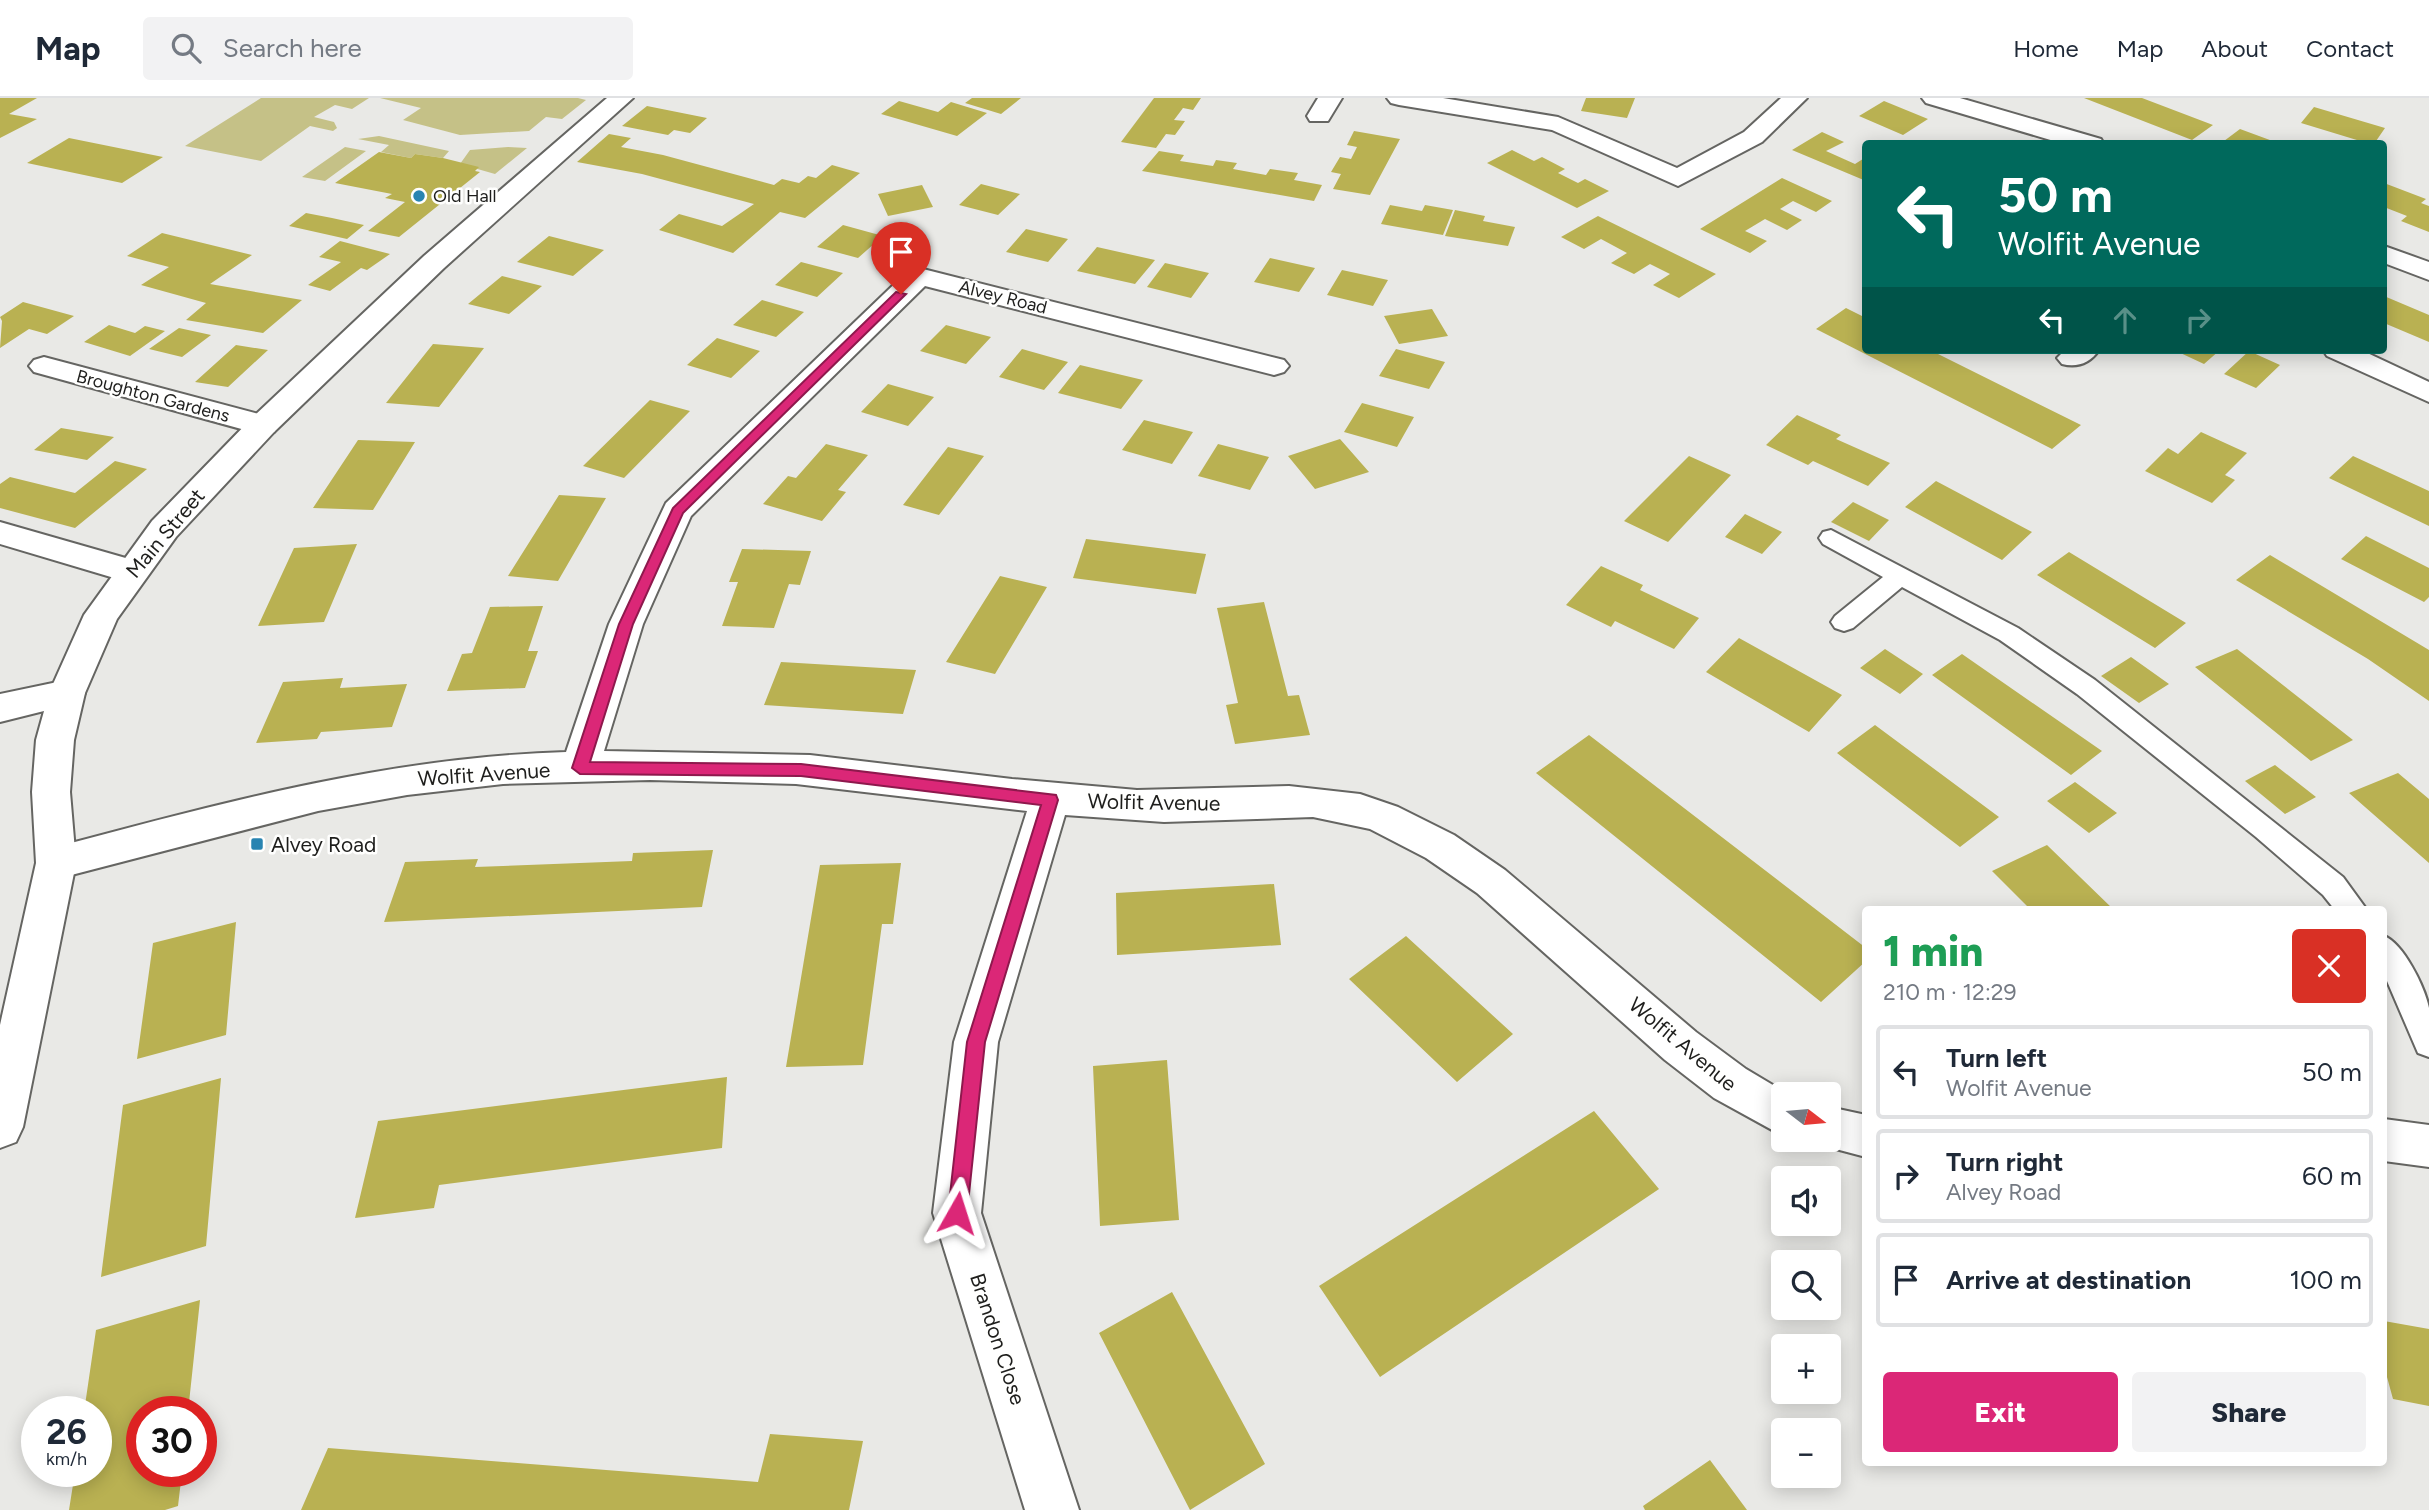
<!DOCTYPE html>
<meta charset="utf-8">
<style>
body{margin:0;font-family:Figtree,sans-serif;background:#f2f2f3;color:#1f2937;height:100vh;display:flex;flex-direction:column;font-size:26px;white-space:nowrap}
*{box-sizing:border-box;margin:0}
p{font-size:23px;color:#747a83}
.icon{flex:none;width:38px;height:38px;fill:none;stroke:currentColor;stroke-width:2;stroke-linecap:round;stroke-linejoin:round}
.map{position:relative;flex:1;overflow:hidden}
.sheet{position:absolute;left:1862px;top:808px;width:525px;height:560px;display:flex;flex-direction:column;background:#fff;border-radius:7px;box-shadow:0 4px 18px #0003}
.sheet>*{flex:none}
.hud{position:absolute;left:1862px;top:42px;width:525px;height:214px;border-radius:7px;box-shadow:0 4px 18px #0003;background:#00695c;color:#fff;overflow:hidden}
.needle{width:46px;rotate:106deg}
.buttons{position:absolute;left:1771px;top:984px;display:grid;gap:14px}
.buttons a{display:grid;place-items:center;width:70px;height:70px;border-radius:7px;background:#fff;box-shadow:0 4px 18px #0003;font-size:35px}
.speed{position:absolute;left:21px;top:1298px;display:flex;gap:14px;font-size:35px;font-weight:700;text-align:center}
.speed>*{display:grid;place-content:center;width:91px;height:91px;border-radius:50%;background:#fff;box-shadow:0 4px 18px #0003;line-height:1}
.speed small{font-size:18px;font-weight:400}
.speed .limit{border:10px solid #d22;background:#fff;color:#111}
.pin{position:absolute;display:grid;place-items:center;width:60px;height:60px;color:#fff;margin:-72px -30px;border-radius:50% 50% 50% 0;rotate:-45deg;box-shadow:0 0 7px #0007}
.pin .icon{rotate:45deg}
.me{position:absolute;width:77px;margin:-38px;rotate:6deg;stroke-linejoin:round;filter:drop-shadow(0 0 5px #0008)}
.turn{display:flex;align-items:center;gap:24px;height:147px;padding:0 21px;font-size:32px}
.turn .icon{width:91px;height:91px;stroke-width:2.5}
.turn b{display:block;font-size:49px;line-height:60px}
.lanes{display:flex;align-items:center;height:66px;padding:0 21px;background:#0003;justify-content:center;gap:35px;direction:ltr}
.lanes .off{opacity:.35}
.round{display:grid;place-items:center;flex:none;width:74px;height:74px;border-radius:7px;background:#f2f2f3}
.headline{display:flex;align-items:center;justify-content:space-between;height:119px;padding:0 21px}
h1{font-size:42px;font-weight:800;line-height:52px;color:#1e9e55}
.button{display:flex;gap:14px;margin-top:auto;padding:14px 21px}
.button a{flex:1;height:80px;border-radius:7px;background:#db2777;color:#fff;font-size:28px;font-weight:800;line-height:80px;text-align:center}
.button a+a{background:#f2f2f3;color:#1f2937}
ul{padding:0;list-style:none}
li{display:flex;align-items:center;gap:21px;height:94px;margin:0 14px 10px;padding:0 7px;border:4px solid #e0e1e3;border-radius:7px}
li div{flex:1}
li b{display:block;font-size:26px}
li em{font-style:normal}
header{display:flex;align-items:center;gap:42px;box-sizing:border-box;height:98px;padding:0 35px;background:#fff;border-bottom:2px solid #e0e1e3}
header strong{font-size:33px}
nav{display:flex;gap:38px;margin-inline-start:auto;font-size:24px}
.search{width:490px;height:63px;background:#f2f2f3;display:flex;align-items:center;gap:18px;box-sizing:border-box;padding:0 24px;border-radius:7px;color:#747a83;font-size:26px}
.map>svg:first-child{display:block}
.green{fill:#c5c187}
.building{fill:#b9b152}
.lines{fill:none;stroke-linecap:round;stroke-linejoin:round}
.service-casing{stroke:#656562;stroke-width:4}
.minor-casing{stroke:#656562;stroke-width:4}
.tertiary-casing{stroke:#656562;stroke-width:4}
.service{fill:#fff;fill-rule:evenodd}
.minor{fill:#fff;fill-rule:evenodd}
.tertiary{fill:#fff;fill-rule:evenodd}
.route{fill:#db2777;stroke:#8e194d;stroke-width:2}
.poi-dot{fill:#2984b1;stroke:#fffffe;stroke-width:2.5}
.labels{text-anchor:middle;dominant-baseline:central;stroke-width:5;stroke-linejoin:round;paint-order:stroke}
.far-poi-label{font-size:18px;fill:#1e1e1c;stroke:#fffffe;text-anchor:start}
.far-street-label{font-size:18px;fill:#1e1e1c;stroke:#fffffe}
.street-label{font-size:21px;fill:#1e1e1c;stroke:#fffffe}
.poi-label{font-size:21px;fill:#1e1e1c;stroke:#fffffe;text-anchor:start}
</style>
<header>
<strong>Map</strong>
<div class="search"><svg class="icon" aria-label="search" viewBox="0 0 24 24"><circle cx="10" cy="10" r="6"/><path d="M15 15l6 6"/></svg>Search here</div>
<nav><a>Home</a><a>Map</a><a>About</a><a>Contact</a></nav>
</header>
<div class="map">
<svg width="2429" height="1412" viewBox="0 0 2429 1412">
<rect width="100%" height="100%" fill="#e9e9e6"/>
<path class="green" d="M261 0H369L352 11 335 7 314 19 334 24 337 30 333 33 310 28 261 63 185 48Z
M380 0H578L586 2 562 21 546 19 529 33 460 37 403 22 421 10Z
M379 38 449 53 443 60 415 56 411 60 381 54 389 47 358 41Z
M345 49 366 53 325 83 302 79Z
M508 49 527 50 495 76 460 66 470 52Z"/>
<path class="building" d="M0 0H37L9 16 37 21 0 40Z
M972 0H1021L1001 16 965 5Z
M1154 0H1201L1193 12 1183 10 1174 22 1185 23 1175 37 1166 36 1156 50 1121 44Z
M1586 0H1635L1627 20 1581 13Z
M2084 0H2142L2213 27 2192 42Z
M899 3 938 14 951 4 987 15 957 38 881 16Z
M1884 3 1928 21 1903 37 1859 18Z
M647 8 707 20 690 35 674 32 668 37 622 28Z
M2314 9 2385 30 2374 46H2370L2301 25Z
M2240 31 2278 45V46H2220Z
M1354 33 1400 41 1370 97 1333 91 1341 76 1331 74 1340 59 1351 61 1357 49 1347 47Z
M1822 34 1844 44 1826 53 1855 66 1866 59V83L1792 52Z
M609 36 631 40 621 49 663 57 774 87 782 81 799 85 808 78 816 80 832 67 860 75 805 120 780 114 733 155 659 132 679 116 722 128 754 106 642 76 577 64Z
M69 40 163 59 122 85 27 65Z
M1512 52 1534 63 1542 59 1565 71 1558 75 1578 85 1585 81 1609 93 1577 110 1487 65Z
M1159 53 1184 57 1180 63 1213 68 1216 62 1237 65 1233 71 1266 77 1270 71 1298 75 1294 82 1322 87 1314 103 1142 73Z
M379 54 411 60 415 56 443 60 479 69 475 73 480 74 399 139 368 133 405 104 385 100 392 96 335 85Z
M1782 80 1832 103 1816 114 1793 103 1780 111 1802 122 1787 132 1765 121 1745 133 1767 143 1750 155 1700 131Z
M2384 85 2426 101 2421 105 2429 108V134L2401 123 2407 118 2384 109Z
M981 86 1020 96 998 117 959 107Z
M922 87 933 109 888 118 878 96Z
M1390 107 1422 113 1425 107 1453 112 1443 137 1381 126Z
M1455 112 1485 118 1483 123 1515 129 1508 148 1445 138Z
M306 115 332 120 364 127 347 141 289 128Z
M1598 118 1716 176 1679 200 1653 187 1670 176 1650 166 1634 176 1611 165 1627 155 1601 141 1584 151 1561 139Z
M843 127 883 138 858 160 817 149Z
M1026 131 1068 141 1048 164 1006 154Z
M162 135 252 157 210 186 302 202 263 235 186 222 206 205 141 187 169 169 127 158Z
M549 138 604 152 573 178 517 164Z
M340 143 390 156 367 172 361 170 330 193 308 187 341 164 319 159Z
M1097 149 1155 162 1135 186 1077 173Z
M1270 160 1315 170 1299 194 1254 184Z
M801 164 843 175 817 199 775 187Z
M1165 165 1209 175 1191 200 1147 189Z
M1342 172 1388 182 1373 208 1327 197Z
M502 178 542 188 509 216 468 206Z
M2384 198 2429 217V244L2384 225Z
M762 202 804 214 776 239 733 227Z
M23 204 74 218 47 236 29 231 0 250 2 223 0 219Z
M1846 210 1866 220V252H1930L2081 327 2052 351 1816 231Z
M1432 211 1448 238 1399 246 1384 218Z
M109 227 135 235 145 228 165 233 130 258 84 244Z
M946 227 991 239 966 266 920 253Z
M179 230 211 237 182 259 149 251Z
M717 240 760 253 731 280 687 267Z
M433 246 484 250 439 309 386 305Z
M236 247 268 252 228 289 195 284Z
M1022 251 1068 264 1044 292 999 279Z
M1396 251 1445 264 1429 291 1379 278Z
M2174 252H2220L2204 266Z
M2249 253 2280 267 2256 290 2224 276Z
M1080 267 1143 282 1121 311 1058 295Z
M888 286 934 299 908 328 861 314Z
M650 302 690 313 624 380 583 368Z
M1362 305 1414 319 1397 349 1344 334Z
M1797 317 1841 337 1836 341 1890 365 1868 388 1813 363 1808 367 1766 347Z
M1144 322 1193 334 1172 366 1122 352Z
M61 330 114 339 87 362 34 352Z
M2201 334 2247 355 2225 377 2235 382 2212 405 2145 373 2168 350 2178 356Z
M1340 341 1369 374 1315 391 1288 358Z
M358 342 415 344 373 412 313 410Z
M826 346 868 357 838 392 846 394 822 423 763 406 788 378 796 380Z
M1218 346 1269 359 1250 392 1198 378Z
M948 349 984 358 939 417 903 407Z
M1689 358 1731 377 1668 444 1624 423Z
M2353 358 2429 393V428L2329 380Z
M115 363 147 371 75 430 0 410V386L10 379 75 395Z
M1936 383 2032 434 2002 462 1905 409Z
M559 397 606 400 558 483 508 478Z
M1853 404 1889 422 1869 443 1831 424Z
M1745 416 1782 434 1762 456 1725 439Z
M2366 438 2429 470V499L2424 504 2341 461Z
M1086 441 1206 456 1196 496 1073 480Z
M357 446 324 524 258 528 294 450Z
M742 451 811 453 800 487 789 486 774 530 722 528 738 484H729Z
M2069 454 2186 525 2155 550 2037 477Z
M2270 457 2429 552V603L2368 561 2236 482Z
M1601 468 1643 487 1640 492 1699 520 1674 551 1615 523 1611 529 1566 507Z
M1000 478 1047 489 995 576 946 564Z
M1264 504 1288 598 1299 597 1310 637 1235 646 1226 607 1238 605 1217 510Z
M543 508 528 553H538L525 590 447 593 462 556 472 555 490 509Z
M1739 540 1842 597 1809 634 1706 574Z
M1885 551 1923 576 1900 596 1860 570Z
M2237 551 2353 642 2311 663 2195 569Z
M1962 556 2102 653 2071 677 1932 577Z
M2131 559 2169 586 2139 605 2101 578Z
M781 564 916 572 903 616 764 607Z
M343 580 340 590 407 586 392 629 321 634 317 641 256 645 283 584Z
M1875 627 1999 719 1960 749 1837 655Z
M1589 637 1866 850V863L1821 904 1536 675Z
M2275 667 2316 699 2285 716 2245 683Z
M2398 675 2429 701V765L2349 695Z
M2075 684 2117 715 2089 735 2047 703Z
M2047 747 2114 812H2031L1992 773Z
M713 752 702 809 384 824 405 764 478 761 475 769 632 763 633 755Z
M901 765 893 826H882L863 967 786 969 820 767Z
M1274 786 1281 847 1117 857 1116 795Z
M236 824 226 937 137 961 153 845Z
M1406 838 1513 936 1457 984 1349 881Z
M1167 962 1179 1122 1100 1128 1093 968Z
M727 979 722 1050 439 1087 434 1110 355 1120 378 1023Z
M221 980 206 1148 101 1179 123 1007Z
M1594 1013 1659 1091 1380 1279 1319 1188Z
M1172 1194 1265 1366 1190 1412 1099 1235Z
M200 1202 188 1314H142V1374H182L178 1408 165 1412H69L75 1374H96V1314H84L96 1232Z
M2384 1223 2429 1231V1308L2393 1301 2384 1268Z
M770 1336 863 1343 849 1412H301L328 1350 758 1384Z
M1710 1362 1747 1412H1645L1643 1408Z"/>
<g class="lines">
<defs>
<path id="service" d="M1831 432 2018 530 2095 582 2343 779 2367 812H2335L2323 797 2256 739 2077 596 2000 542 1902 489 1853 530 1844 533 1835 530 1831 524 1835 518 1883 479 1823 446 1819 440 1823 434Z
M2384 838C2403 845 2425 889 2429 910 2429 925 2429 944 2429 959L2418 955 2384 876Z"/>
<path id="minor" d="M1318 0H1342L1328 23H1310L1307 18Z
M1387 0H1443L1558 19 1677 70 1744 34 1781 0H1807L1762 44 1678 88 1552 32 1399 7 1391 5Z
M1922 0H1960L2101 41 2104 46H2064L1926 5Z
M2384 148 2429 164V182L2384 165Z
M919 170 1284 262 1289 268 1284 274 1274 277 925 188 691 418 643 526 604 653 810 657 1012 681 1137 692 1289 688 1360 696 1398 709 1454 737 1505 772 1696 934 1746 971 1788 996H1783V1038L1714 1000 1665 962 1477 795 1426 760 1370 731 1313 719 1164 724 1065 717 998 944 981 1115 1079 1412H1025L933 1115 954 944 1027 713 796 686 650 682 503 686 407 697 318 713 56 781 42 776 36 765 42 754 56 749C225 704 391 659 566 654L609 526 666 405 909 172Z
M2065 252H2099C2090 265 2077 270 2062 266L2057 260Z
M2323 252H2361L2429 284V304L2327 258Z
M44 259 274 320 278 327 274 334 263 337 34 274 29 268 34 262Z
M0 424 143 465 148 473 143 481 131 485 0 446Z
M67 582 80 586 85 595 80 604 0 624V596Z
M1829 1009 1866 1017V1059L1813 1045 1811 1041H1829Z
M2384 1021 2429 1027V1069L2384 1063Z"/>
<path id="tertiary" d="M607 0H633L444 170 274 334 176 439 117 521 85 595 74 642 70 694 76 765 23 1029 16 1044 0 1050V927L36 765 32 694 36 642 49 595 84 517 152 423 252 320 424 158Z"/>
</defs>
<use href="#service" class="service-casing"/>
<use href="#minor" class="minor-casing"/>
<use href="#tertiary" class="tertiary-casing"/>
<use href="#service" class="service"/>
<use href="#minor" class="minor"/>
<use href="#tertiary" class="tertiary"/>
</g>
<path class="route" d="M896 194 906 196 683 415 633 526 590 664 801 666 1056 697 1058 702 985 944 967 1115 964 1121 957 1124 951 1121 948 1115 967 944 1041 707 801 678 580 676 572 670 619 526 673 410Z"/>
<g class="poi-dot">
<circle cx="419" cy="98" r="7"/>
<rect x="250" y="739" width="14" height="14" rx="3.5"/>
</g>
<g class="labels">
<g class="far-poi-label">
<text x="433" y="98">Old Hall</text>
</g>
<g class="far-street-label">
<text transform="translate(1003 199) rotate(14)">Alvey Road</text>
<text transform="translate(153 298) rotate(15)">Broughton Gardens</text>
</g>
<g class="street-label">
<text transform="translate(165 435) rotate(-50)">Main Street</text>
<text transform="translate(484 676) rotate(-4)">Wolfit Avenue</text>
<text transform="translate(1154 704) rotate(1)">Wolfit Avenue</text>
<text transform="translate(1683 946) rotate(40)">Wolfit Avenue</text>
<text transform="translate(998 1241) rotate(72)">Brandon Close</text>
</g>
<g class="poi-label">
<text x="271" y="746">Alvey Road</text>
</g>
</g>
</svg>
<div class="buttons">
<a><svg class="needle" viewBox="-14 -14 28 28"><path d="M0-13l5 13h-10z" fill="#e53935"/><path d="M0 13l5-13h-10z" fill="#747a83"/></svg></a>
<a><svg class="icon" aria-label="sound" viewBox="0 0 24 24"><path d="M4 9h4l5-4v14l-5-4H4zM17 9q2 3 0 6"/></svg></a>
<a><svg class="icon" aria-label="search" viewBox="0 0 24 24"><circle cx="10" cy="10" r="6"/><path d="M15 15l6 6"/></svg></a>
<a>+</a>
<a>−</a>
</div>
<div class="speed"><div>26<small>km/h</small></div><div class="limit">30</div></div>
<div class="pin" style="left:901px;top:196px;background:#d93025"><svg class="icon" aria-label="arrive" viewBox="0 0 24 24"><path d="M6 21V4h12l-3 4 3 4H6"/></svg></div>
<svg class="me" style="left:957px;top:1115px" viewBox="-20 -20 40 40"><path d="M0-17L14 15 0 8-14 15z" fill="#db2777" stroke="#fff" stroke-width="4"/></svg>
<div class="hud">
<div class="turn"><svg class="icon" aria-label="left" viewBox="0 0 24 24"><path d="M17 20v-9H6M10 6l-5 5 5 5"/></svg><div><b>50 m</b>Wolfit Avenue</div></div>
<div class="lanes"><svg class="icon" aria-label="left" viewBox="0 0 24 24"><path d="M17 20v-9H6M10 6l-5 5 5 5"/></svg><svg class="icon off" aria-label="ahead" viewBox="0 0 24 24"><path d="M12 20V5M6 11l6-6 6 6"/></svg><svg class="icon off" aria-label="right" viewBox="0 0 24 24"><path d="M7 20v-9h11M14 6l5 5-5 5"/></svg></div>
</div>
<section class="sheet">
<div class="headline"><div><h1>1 min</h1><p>210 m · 12:29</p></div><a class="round" style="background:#d93025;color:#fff"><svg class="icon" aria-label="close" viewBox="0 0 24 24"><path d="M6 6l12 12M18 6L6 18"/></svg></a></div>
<ul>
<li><svg class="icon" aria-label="left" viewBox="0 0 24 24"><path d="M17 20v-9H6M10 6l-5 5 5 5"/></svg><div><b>Turn left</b><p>Wolfit Avenue</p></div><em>50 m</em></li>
<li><svg class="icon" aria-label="right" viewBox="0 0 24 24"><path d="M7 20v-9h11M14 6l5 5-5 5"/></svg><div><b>Turn right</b><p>Alvey Road</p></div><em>60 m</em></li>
<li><svg class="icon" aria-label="arrive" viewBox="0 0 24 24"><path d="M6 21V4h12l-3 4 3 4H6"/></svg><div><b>Arrive at destination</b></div><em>100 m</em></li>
</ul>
<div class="button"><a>Exit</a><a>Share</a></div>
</section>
</div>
